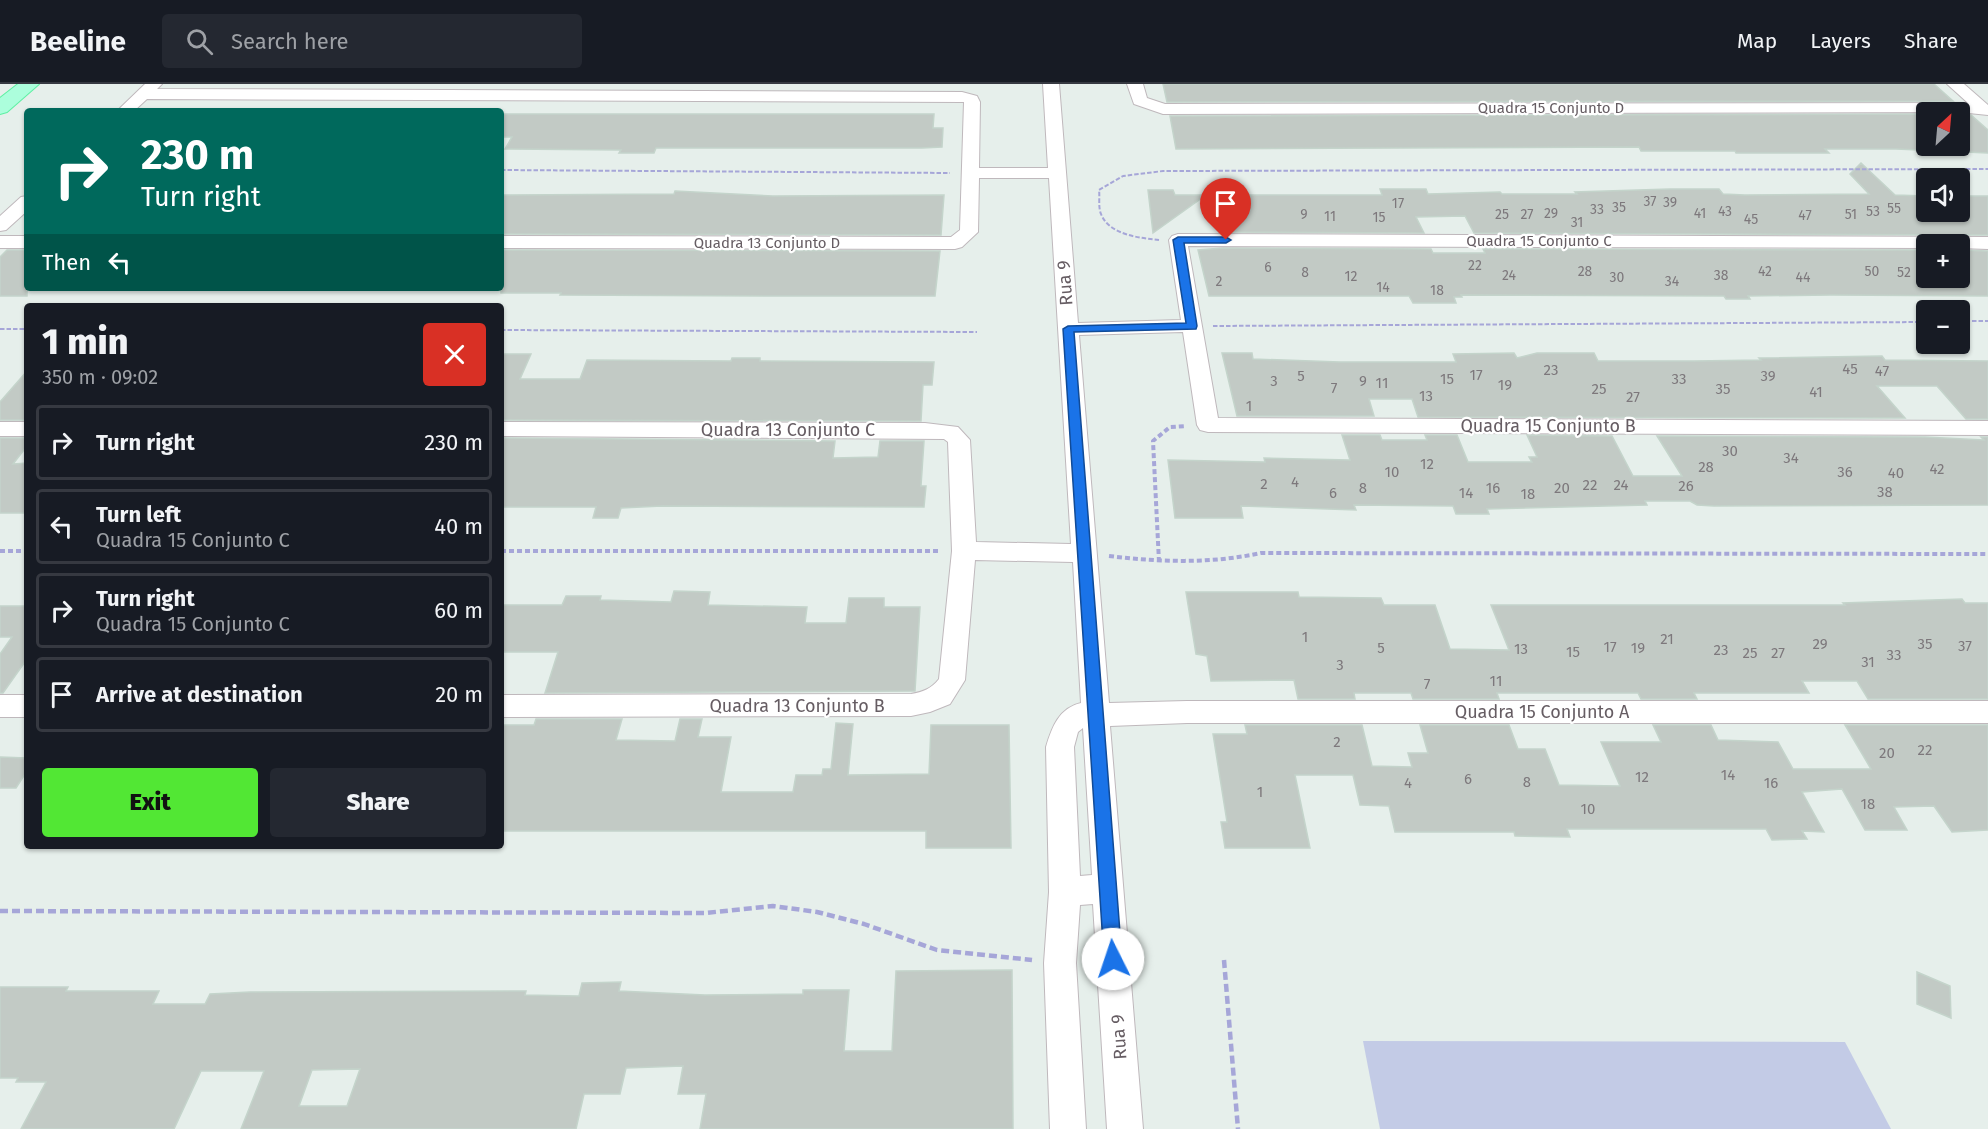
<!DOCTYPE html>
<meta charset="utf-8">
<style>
body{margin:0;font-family:"Fira Sans",sans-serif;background:#242831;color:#f1f3f6;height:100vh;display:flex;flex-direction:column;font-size:22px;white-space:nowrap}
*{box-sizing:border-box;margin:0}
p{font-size:20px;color:#9ea1a6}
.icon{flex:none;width:33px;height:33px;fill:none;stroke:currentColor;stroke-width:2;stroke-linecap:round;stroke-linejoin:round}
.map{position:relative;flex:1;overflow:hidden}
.sheet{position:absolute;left:24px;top:219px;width:480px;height:546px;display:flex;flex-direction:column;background:#171b24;border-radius:6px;box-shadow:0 2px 4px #0004}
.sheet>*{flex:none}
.banner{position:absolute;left:24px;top:24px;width:480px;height:183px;border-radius:6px;box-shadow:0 2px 4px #0004;background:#00695c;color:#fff;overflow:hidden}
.needle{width:39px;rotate:26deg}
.fabs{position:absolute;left:1916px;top:18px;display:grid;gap:12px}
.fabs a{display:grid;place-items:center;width:54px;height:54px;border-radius:6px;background:#171b24;box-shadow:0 2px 4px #0004;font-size:30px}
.pin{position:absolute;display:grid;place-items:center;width:51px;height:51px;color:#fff;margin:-62px -26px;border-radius:50% 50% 50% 0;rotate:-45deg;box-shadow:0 0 6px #0007}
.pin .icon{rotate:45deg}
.me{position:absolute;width:66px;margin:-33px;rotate:356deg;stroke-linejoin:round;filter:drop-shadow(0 0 4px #0008)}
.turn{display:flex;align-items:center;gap:21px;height:126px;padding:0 18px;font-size:27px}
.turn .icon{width:78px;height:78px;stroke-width:2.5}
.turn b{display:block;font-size:42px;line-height:51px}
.then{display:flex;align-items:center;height:57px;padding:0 18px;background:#0003;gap:12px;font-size:22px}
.round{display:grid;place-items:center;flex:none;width:63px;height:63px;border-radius:6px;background:#242831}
.overview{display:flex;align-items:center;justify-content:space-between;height:102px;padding:0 18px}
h1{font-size:36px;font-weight:800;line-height:45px}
.primary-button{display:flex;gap:12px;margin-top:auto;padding:12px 18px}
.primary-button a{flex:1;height:69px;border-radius:6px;background:#52e734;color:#111;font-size:24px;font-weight:800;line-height:69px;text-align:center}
.primary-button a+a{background:#242831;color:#f1f3f6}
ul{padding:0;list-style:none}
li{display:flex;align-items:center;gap:18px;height:75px;margin:0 12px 9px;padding:0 6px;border:3px solid #363941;border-radius:6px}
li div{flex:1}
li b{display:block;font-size:22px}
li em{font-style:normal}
header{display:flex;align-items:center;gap:36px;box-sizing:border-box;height:84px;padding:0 30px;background:#171b24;border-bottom:2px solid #363941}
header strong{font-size:28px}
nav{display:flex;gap:33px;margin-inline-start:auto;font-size:21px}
.search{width:420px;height:54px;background:#242831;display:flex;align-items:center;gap:15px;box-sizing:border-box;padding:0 21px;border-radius:6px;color:#9ea1a6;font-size:22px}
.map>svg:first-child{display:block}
.green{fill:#c3cbe6}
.building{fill:#c2cac5;stroke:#c4d4cb;stroke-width:1.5;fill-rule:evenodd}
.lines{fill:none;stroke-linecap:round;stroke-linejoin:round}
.minor-casing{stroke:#bfb8bc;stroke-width:2}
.major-casing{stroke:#5ef0a3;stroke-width:2}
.path-far2{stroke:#a6a6d8;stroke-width:2;stroke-dasharray:4.5 2;stroke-linecap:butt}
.path-far1{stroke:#a6a6d8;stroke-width:4;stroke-dasharray:5 3;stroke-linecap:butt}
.path{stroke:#a6a6d8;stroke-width:4.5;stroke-dasharray:8 4;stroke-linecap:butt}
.minor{fill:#fff;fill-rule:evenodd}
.major{fill:#acfedc;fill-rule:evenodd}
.route{fill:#1a73e8;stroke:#114b97;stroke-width:1.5}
.labels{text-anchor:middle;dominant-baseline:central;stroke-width:4.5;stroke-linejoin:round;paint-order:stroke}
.far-number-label{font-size:14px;fill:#7d787c}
.far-street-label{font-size:15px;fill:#665d63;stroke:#fff}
.number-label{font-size:15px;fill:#7d787c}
.street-label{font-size:18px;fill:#665d63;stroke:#fff}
</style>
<header>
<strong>Beeline</strong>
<div class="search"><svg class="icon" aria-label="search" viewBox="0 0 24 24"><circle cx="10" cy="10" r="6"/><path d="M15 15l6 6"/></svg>Search here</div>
<nav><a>Map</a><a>Layers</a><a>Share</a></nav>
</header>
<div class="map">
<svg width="1988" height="1045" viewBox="0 0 1988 1045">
<rect width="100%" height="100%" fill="#e6efeb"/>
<path class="green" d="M1363 957 1845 958 1891 1045H1380Z"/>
<path class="building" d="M1163 0H1934L1953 17 1167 18Z
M501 30H934L933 44H943L942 63 922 64H656L654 69H619L621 66 505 65 512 53H501Z
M1926 30V62H1959V30L1971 31 1988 46V69L1896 65H1825L1829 69H1736L1735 67H1641L1639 63 1176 65 1170 32Z
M1861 79 1895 111 1926 112V128H1959V112H1988V151L1474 149 1465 132 1416 133 1424 149 1220 148 1212 111H1382L1380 105H1426L1428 110 1500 108 1502 110H1577L1575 108 1670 105H1719L1723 110 1745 111 1869 110 1850 90Z
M1148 106H1173L1175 111H1206L1153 149Z
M675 107 773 112 944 111 941 151 501 150V111L674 110Z
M1223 164 1431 165 1433 169H1485L1483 165 1926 166V194H1959V166L1988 167V212L1831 211 1748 212 1750 215H1726L1724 212 1461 211 1462 213H1454L1456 219H1413L1409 212H1209L1198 166Z
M7 166H27V212H0V173Z
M501 166 940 167 935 212H773L560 211 561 209H501Z
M1222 269H1252L1253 275 1340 278H1456L1453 270 1514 269 1517 274 1537 269H1594L1598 277H1694L1761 276 1759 274 1882 272 1885 276 1988 277V335H1966L1937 302H1877L1905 334 1418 333 1412 315H1369L1374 332H1237Z
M501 270H531L520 295H580L587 276 731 277 732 274H760V277L934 278 932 301H923L921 337 501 336Z
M27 287V336H0V318Z
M1342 351H1380L1382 356H1427L1425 351H1457L1468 378H1532L1529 373H1537L1527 351 1612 352 1633 392H1682L1657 352 1925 353 1984 356 1981 353H1988V421L1714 422 1697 421 1690 417H1645L1647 421 1487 425 1489 430H1456L1453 422 1354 421 1356 426 1241 422 1243 434H1175L1168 376 1265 378 1264 374 1350 376Z
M0 354H27V362L13 380 27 379V429H0Z
M501 354 835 357 833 374 878 373 880 357H924L921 402H926L924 423 662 422 621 424 618 434H593L596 423H501Z
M674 507 710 508 708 521 807 523 805 539H846L849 514H884V523H920L915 607 545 609 558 568H501V521H562L566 512H601L600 516 671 518Z
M1186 508H1298L1299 513 1381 514 1384 521H1435L1450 565 1509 566 1491 521H1845L1843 519 1962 515 1965 519H1988V615H1868L1857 597H1802L1809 609H1694L1697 615H1641L1638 609H1497L1499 615H1413L1411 609H1354L1355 615H1298L1294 596 1211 597 1207 572 1196 570Z
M0 522H27V575L3 609H0V570L12 553H0Z
M536 635H622L616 656 675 657 680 635H702L698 653H731L721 708H793L796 691H822L823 685H831L836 639 853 640 848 691 929 690 931 641H1009L1011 764H926V747H501V641H534Z
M1245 641H1362L1372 682 1412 683 1408 669H1428L1420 641H1509L1518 665H1545L1559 701 1620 702 1601 658H1661L1653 641H1711L1718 656 1778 658 1793 685H1871L1845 641H1988V746L1952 748 1934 722 1894 723 1907 746H1865L1842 705 1802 708 1824 748 1802 747 1807 755 1772 756 1766 745H1567L1570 753 1515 752 1514 748H1395L1389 722 1360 721 1353 691H1295L1310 764H1225L1221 738H1227L1213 650H1247Z
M0 673 27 674V687L16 704H0Z
M1012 886 1013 1045H700L706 1010H678L683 982 626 984 620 1010H584L576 1045H241L264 987H201L174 1045H21L46 998H16L18 994H0V903H68L66 907H159L153 920H205L210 910 250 908 526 907 525 911 579 912 582 899 621 898 619 907 705 911 803 910V906H849L844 967H892L896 887ZM360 985 347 1022H299L312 986Z
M1917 888 1950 902 1951 934 1917 920Z"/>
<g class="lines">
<defs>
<path id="minor" d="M145 0H162L157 5 962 8 977 12 980 18 979 84H1048L1043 0H1059L1078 239 1181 236 1169 156 1172 152 1178 150 1988 153V165L1959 164V160H1926V164L1188 162 1218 334 1988 337V351L1208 348 1200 346 1197 341 1183 248 1079 251 1109 619 1187 617H1988V639H1187L1110 642 1143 1045H1107L1093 820 1080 821 1076 879 1086 1045H1050L1044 879 1049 808 1046 663C1052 643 1059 624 1081 619L1073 478 975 476 965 596 950 620 930 628 911 632 501 633V611L911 610C923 608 931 605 939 595L952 467 948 358 944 355 501 352V338L925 339 958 343 970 356 976 458 1071 460 1049 94H979L978 148 962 163 955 165 501 164V152L951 153 960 146 964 18 147 15 134 27H117ZM1083 644 1092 791 1080 792 1074 663 1078 648Z
M1127 0H1143L1147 14 1165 20 1968 19 1947 0H1964L1988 21V31L1959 28 1163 30 1134 20Z
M27 112V127L6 146 0 147V132L21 113Z
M0 152H27V164H0Z
M0 338H27V352H0Z
M0 611H27V633H0Z"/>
<path id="major" d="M18 0H39L7 28 0 30V14Z"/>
</defs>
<use href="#minor" class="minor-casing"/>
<use href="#major" class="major-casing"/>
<path class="path-far2" d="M501 86 950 89
M1159 156C1140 154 1109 151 1101 130 1098 123 1100 113 1099 106L1123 92 1163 87 1988 85
M1959 237H1988
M1213 242 1926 238
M0 245H27
M501 246 977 248"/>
<path class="path-far1" d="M0 467H27
M501 467H941
M1109 472C1160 478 1210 480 1261 469L1988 470
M1159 478 1153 357 1170 343 1186 342"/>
<path class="path" d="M0 827 705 829 773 822 817 828 864 840 937 866 1032 876
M1224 876 1238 1045"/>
<use href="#minor" class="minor"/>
<use href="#major" class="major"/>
</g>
<path class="route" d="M1178 153H1226L1231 156 1226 159H1184L1197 242 1196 245 1074 248 1122 875 1119 881 1113 884 1107 881 1104 875 1063 245 1068 242 1186 239 1173 156Z"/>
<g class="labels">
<g class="far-number-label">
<text x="1650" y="117">37</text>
<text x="1670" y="118">39</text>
<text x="1398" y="119">17</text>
<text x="1619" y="123">35</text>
<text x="1894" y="124">55</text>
<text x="1597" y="125">33</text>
<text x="1725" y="127">43</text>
<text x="1873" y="127">53</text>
<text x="1551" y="129">29</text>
<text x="1700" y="129">41</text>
<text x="1304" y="130">9</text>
<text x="1502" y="130">25</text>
<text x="1527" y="130">27</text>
<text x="1851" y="130">51</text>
<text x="1805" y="131">47</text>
<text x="1330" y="132">11</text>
<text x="1379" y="133">15</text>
<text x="1751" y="135">45</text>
<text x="1577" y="138">31</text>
<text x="1475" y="181">22</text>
<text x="1268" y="183">6</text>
<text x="1585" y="187">28</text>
<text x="1765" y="187">42</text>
<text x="1872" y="187">50</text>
<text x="1305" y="188">8</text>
<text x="1904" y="188">52</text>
<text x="1509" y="191">24</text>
<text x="1721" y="191">38</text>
<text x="1351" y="192">12</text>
<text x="1617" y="193">30</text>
<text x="1803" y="193">44</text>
<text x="1219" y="197">2</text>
<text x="1672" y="197">34</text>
<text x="1383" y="203">14</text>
<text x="1437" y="206">18</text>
</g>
<g class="far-street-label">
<text x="1551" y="24">Quadra 15 Conjunto D</text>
<text x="1539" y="157">Quadra 15 Conjunto C</text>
<text x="767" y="159">Quadra 13 Conjunto D</text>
</g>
<g class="number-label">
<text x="1850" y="285">45</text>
<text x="1551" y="286">23</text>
<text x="1882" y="287">47</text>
<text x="1476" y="291">17</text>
<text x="1301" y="292">5</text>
<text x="1768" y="292">39</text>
<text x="1447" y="295">15</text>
<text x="1679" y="295">33</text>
<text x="1274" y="297">3</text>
<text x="1363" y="297">9</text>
<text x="1382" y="299">11</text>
<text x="1505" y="301">19</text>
<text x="1334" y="304">7</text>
<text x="1599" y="305">25</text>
<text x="1723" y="305">35</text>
<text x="1816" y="308">41</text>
<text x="1426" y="312">13</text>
<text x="1633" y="313">27</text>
<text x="1249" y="322">1</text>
<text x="1730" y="367">30</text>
<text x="1791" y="374">34</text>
<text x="1427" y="380">12</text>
<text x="1706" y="383">28</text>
<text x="1937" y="385">42</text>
<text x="1392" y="388">10</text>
<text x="1845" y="388">36</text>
<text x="1896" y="389">40</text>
<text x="1295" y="398">4</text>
<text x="1264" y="400">2</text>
<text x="1590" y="401">22</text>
<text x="1621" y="401">24</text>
<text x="1686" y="402">26</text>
<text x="1363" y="404">8</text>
<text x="1493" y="404">16</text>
<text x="1562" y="404">20</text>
<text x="1885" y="408">38</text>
<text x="1333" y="409">6</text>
<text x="1466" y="409">14</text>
<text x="1528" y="410">18</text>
<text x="1305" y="553">1</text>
<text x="1667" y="555">21</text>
<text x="1820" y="560">29</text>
<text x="1925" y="560">35</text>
<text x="1965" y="562">37</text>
<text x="1610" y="563">17</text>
<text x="1381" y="564">5</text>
<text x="1638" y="564">19</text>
<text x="1521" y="565">13</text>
<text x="1721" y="566">23</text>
<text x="1573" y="568">15</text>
<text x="1750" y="569">25</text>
<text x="1778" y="569">27</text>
<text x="1894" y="571">33</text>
<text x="1868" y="578">31</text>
<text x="1340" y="581">3</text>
<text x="1496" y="597">11</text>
<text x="1427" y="600">7</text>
<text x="1337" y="658">2</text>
<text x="1925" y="666">22</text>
<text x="1887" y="669">20</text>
<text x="1728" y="691">14</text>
<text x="1642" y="693">12</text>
<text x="1468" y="695">6</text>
<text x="1527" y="698">8</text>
<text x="1408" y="699">4</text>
<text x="1771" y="699">16</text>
<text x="1260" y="708">1</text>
<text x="1868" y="720">18</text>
<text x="1588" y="725">10</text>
</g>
<g class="street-label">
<text transform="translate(1065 199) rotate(-94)">Rua 9</text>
<text x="1548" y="342">Quadra 15 Conjunto B</text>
<text x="788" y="346">Quadra 13 Conjunto C</text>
<text x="797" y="622">Quadra 13 Conjunto B</text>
<text x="1542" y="628">Quadra 15 Conjunto A</text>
<text transform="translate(1119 953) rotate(-94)">Rua 9</text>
</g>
</g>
</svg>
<div class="fabs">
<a><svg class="needle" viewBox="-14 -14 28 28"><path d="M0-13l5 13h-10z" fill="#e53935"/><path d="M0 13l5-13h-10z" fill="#9ea1a6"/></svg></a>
<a><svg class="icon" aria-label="sound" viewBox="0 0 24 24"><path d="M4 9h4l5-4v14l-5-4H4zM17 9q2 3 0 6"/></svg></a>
<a>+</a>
<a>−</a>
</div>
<div class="pin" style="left:1226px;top:156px;background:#d93025"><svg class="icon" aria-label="arrive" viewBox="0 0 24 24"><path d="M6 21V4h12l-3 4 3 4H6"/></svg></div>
<svg class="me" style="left:1113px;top:875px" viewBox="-20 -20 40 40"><circle r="19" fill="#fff"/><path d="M0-13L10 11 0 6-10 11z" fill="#1a73e8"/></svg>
<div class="banner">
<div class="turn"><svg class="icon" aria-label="right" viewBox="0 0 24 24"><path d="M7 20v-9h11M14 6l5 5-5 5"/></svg><div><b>230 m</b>Turn right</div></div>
<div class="then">Then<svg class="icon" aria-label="left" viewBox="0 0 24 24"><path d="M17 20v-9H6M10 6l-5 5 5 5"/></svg></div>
</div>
<section class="sheet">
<div class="overview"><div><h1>1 min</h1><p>350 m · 09:02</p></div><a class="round" style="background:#d93025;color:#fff"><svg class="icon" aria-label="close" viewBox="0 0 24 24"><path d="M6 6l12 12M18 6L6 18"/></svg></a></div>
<ul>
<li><svg class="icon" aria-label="right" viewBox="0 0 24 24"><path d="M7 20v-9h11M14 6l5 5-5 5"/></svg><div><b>Turn right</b></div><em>230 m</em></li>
<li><svg class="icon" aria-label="left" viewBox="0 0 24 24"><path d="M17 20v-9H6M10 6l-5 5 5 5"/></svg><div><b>Turn left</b><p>Quadra 15 Conjunto C</p></div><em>40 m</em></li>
<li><svg class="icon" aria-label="right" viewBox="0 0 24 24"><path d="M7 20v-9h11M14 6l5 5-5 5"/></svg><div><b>Turn right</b><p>Quadra 15 Conjunto C</p></div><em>60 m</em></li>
<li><svg class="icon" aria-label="arrive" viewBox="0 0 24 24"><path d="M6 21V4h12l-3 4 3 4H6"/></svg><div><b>Arrive at destination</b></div><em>20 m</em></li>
</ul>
<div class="primary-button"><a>Exit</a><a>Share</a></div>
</section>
</div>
